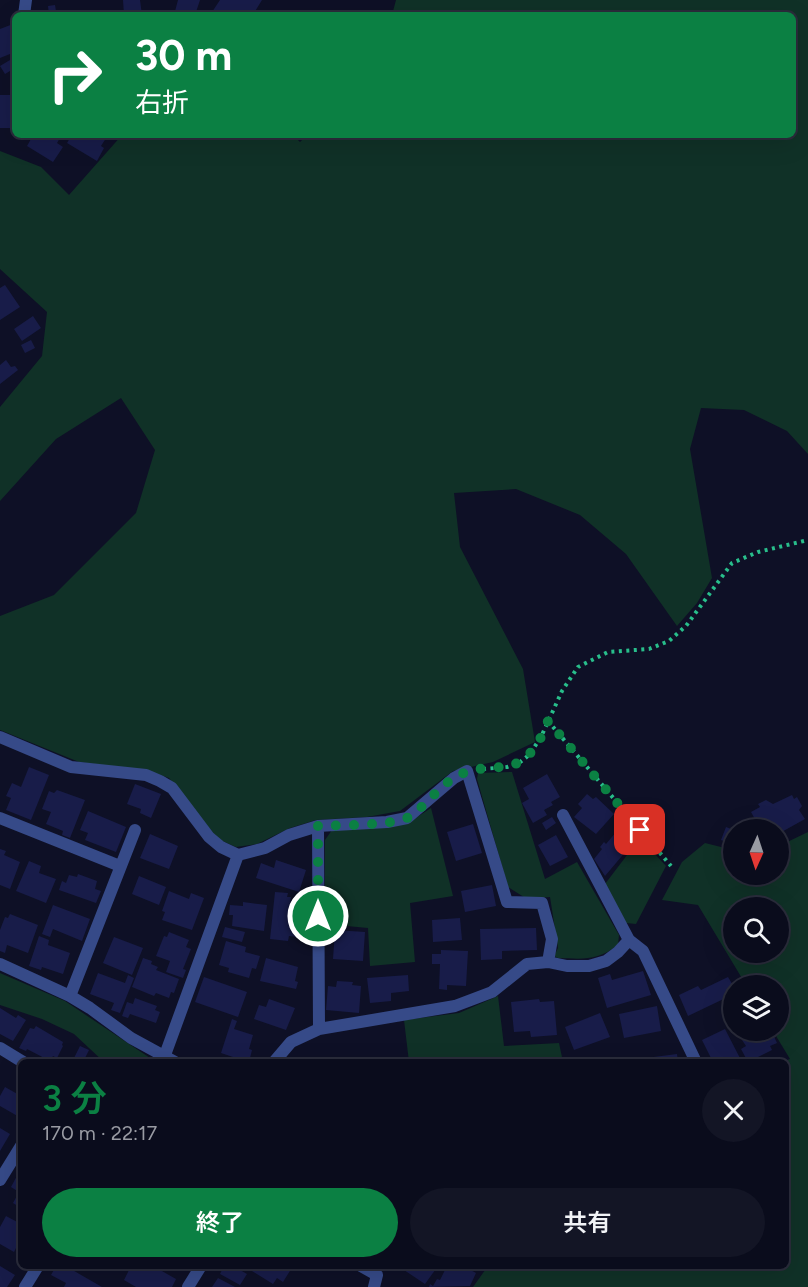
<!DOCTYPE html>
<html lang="ja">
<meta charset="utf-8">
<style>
body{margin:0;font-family:Figtree,"Noto Sans JP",sans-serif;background:#131525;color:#f1f3f6;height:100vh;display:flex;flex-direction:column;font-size:22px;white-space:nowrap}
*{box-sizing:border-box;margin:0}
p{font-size:20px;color:#999ba3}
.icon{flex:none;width:33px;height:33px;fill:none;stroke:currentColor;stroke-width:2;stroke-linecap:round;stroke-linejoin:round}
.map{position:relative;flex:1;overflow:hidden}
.sheet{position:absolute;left:18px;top:1059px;width:771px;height:210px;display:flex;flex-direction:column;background:#0a0c1c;border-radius:9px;box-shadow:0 6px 24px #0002,0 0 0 2px #2a2c3b}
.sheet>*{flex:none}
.banner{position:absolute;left:12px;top:12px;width:784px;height:126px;border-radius:9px;box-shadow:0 6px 24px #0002,0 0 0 2px #2a2c3b;background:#0b8043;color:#fff;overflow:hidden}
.needle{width:39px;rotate:183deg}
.controls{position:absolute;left:723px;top:819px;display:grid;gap:12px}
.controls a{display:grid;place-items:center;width:66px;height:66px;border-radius:50%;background:#0a0c1c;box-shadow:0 6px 24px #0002,0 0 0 2px #2a2c3b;font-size:30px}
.pin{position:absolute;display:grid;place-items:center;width:51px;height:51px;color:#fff;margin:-26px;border-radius:12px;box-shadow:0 3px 9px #0006}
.me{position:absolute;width:66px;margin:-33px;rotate:0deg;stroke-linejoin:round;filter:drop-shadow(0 0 4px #0008)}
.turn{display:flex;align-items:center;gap:21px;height:126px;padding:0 24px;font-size:27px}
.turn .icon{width:78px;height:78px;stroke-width:2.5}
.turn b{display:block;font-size:42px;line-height:51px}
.round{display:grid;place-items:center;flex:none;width:63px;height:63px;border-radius:32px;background:#131525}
.headline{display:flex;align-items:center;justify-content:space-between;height:102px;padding:0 24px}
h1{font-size:36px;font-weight:600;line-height:45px;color:#0b8043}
.action{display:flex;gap:12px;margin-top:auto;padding:12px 24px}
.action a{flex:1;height:69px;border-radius:36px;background:#0b8043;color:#fff;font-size:24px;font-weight:600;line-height:69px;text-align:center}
.action a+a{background:#131525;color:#f1f3f6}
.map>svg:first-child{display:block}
.green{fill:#103127;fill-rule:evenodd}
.building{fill:#181c49}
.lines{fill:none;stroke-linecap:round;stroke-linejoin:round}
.path{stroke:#28be8b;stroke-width:4;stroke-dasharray:3 4.5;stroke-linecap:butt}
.street{stroke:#364a88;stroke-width:12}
.route{stroke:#0b8043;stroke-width:10;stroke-dasharray:0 18}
</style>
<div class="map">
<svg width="808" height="1287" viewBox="0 0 808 1287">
<rect width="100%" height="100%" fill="#0e1026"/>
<path class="green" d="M396 0H808V454L787 431 744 410 701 408 690 449 712 578 697 603 677 626 626 554 580 515 516 489 454 493 460 547 523 669 535 742 493 762 453 771 400 811 367 817 316 820 290 828 257 844 236 847 218 839 169 778 149 771 79 762 0 730V616L54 595 136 513 155 450 121 398 56 439 0 501V407L42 356 47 312 0 269V151L41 167 69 195 122 135H293L300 142 307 135H794V15H392Z
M512 772 545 879 577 862 619 935 618 945C597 961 584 959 558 958L554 956 558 948 550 897 527 899 508 887 477 779 478 773Z
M431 808 453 896 410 903 415 962 370 966 368 928 325 924V840L332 830 411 821Z
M808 832V1287H473L488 1266H786V1237L791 1234 786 1224V1062H782L790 1059 773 1031 778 1030V986L746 985 698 905 662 900 682 862 705 843 733 850 734 874H778L779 846ZM734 908H778V952H734Z
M640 838 666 866 636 924 626 923 605 884Z
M0 973 65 1001 156 1062H104L74 1034 42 1019 0 1005Z
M498 996 504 1046 559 1043 563 1062H409L404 1020 459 1013Z"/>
<path class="building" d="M123 0H140L142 15H124Z
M178 0H200L195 15H174Z
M220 0H262L254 13 249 11 247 15H210Z
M55 5 56 11 61 10 62 15H49L48 6Z
M13 24 15 30V52L0 58V29Z
M15 57V68L5 74 0 66Z
M0 95H12L11 128H0Z
M27 135H60L61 136 57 143 63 147 53 162 27 146 31 139 26 137Z
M66 135H108L101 146 104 148 97 161 67 143 70 138Z
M5 285 20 307 0 320V288Z
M33 316 41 328 22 341 14 329Z
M31 340 35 348 25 353 21 345Z
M6 360 11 367 15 366 18 370 0 384V365Z
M29 767 49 775 31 820 6 810 11 798 6 796 12 783 21 787Z
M547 774 560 797 551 802 553 805 544 810 547 815 533 823 522 803 529 799 523 788Z
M135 784 161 794 151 818 140 813 141 809 127 804Z
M57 790 85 800 70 838 62 835 63 831 46 824 51 812 42 809 49 791 54 793Z
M587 794 593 799 596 797 614 814 596 834 574 817 582 808 578 804Z
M792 795 794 799 797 797 802 806 799 810 805 819 778 834V830H761L751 812 760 807 758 804 766 800 773 804Z
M88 811 126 827 116 852 85 840 88 833 80 830Z
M552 817 556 823 546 830 542 823Z
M473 824 482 853 456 861 447 832Z
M726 827 734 830V845L721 840Z
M617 831 628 840 623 846 627 850 605 876 594 859 602 849 600 847 604 842 606 844Z
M150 834 178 846 169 869 140 858Z
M556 835 568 857 550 866 538 845Z
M0 849 6 851 4 855 20 862 10 889 0 885Z
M276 860 306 870 299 892 256 878 261 863 274 868Z
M29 861 41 866 39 873 56 879 46 903 16 891Z
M78 874 97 881 95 889 101 891 96 903 59 890 62 881 66 883 69 875 77 877Z
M139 876 166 887 159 905 132 894Z
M492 885 496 906 465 912 461 891Z
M169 891 189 899 191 893 204 898 192 930 162 920 165 912 162 911Z
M275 892 288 893 287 897H291L288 916 305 918 303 932H298L297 937 289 936 288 941 270 939Z
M243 902 267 905 264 931 232 926 233 915H229L230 905 243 906Z
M53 905 90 919 82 941 53 929 50 937 42 934Z
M10 914 38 925 28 953 7 945 5 953 0 951V930L5 917 8 918Z
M460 918 462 940 433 942 432 920Z
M225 927 245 932 242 942 222 937Z
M536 928 537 950 502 951V959L481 960 480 929Z
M335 930 365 932 363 961 333 959Z
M169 932 189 940 186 947 191 949 183 969 186 970 183 978 166 972 170 961 156 956 164 936 167 937Z
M39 936 49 940 48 945 70 953 63 974 42 967 41 970 29 966Z
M114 937 143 948 132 975 103 963Z
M226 941 246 947 245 952 260 956 256 969 252 968 249 978 228 972 229 968 219 965Z
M441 950 468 951 466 986 447 985V990L439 989 440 964H432V954H441Z
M143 958 152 961 151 964 158 967 156 970 179 979 174 993 171 992 169 998 156 993 154 996 132 987Z
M266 958 298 967 295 981 298 982 296 989 260 981Z
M643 971 651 995 607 1008 598 978 610 974 612 980Z
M98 973 125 983 128 975 134 978 120 1013 111 1010 114 1003 90 994Z
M408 975 409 991 391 993V1001L370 1003 367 978Z
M204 977 247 992 238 1017 195 1002Z
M728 977 734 987V994L688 1016 679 995 698 986 701 990Z
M337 981 353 982 352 985 361 986 359 1013 326 1010 328 986 336 987Z
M135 998 157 1006 155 1010 160 1012 156 1023 130 1014 128 1018 122 1016 127 1002 133 1004Z
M269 999 295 1008 286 1030 254 1019 259 1005 266 1007Z
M539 999 540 1002 554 1001 557 1035 531 1037 530 1031 514 1032 511 1002Z
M657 1006 661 1031 624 1038 619 1014Z
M0 1008 16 1018 18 1015 26 1020 13 1041 0 1034Z
M600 1013 610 1037 574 1050 565 1027Z
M232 1019 237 1021 234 1029 253 1035 249 1049 252 1050 250 1058 246 1057 245 1061 221 1053Z
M36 1026 63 1042 62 1045 63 1046 57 1058 53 1056 50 1061 27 1049 26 1051 19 1048 30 1028 34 1029Z
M725 1029 742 1062H713L702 1040Z
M760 1030H771L777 1043 770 1046 772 1050 748 1062 741 1049 746 1046 742 1040Z
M80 1046 89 1050 83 1062H77L73 1060Z
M677 1054 678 1062H647L646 1058Z
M5 1087 21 1096V1118L0 1106V1096Z
M0 1128 10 1134 0 1151Z
M18 1174 21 1176V1208L13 1203 19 1192 11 1187Z
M6 1216 21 1224V1252L16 1248 14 1252 0 1244V1227Z
M0 1266 15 1275 7 1287H0Z
M56 1266 67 1271 69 1268 102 1287H64L66 1283 51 1275Z
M131 1266H153L176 1279 172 1287H136L124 1280Z
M224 1266H233L247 1274 240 1285 220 1274Z
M256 1266H293L283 1282 277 1278 273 1284 252 1271Z
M403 1266H438L425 1284 401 1268Z
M447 1266H463L476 1273 470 1286 429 1287 430 1284 433 1286 437 1279 440 1280Z
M218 1278 235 1287H212Z"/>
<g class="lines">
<path class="path" d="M548 721 671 866
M483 769 507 767 519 763 529 755 541 737 562 691 578 667 608 652 649 649 669 641 686 626 732 563 758 552 808 540"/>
<path class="street" d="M24 15 26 0
M0 737 71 767 146 775 160 781 172 788 209 837 221 847 238 855 265 848 289 835 318 826 387 822 407 818 454 778 467 771 507 902 542 903 552 939 548 962
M563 815 629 940
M0 818 120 866
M318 826 319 1029
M0 964 70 996 90 1008 131 1038 175 1062
M70 996 135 830
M0 1048 23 1062
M165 1055 238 855
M274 1062 291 1042 319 1029 455 1006 492 992 527 964 548 962 567 966H589L606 961 618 952 629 940 643 951 696 1062
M0 1180 21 1146
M361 1266 377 1275 374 1287
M25 1287 38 1266
M188 1287 201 1266"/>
</g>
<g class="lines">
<path class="route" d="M318 916V826C338 825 394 826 409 817 429 804 443 779 467 772 478 768 491 768 503 767 528 765 540 742 548 721L640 830"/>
</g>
</svg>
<div class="controls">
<a><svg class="needle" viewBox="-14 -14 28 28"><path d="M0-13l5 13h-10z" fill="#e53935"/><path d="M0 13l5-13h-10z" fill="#999ba3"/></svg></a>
<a><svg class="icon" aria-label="search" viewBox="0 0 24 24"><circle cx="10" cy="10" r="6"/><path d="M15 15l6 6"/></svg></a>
<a><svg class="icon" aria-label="layers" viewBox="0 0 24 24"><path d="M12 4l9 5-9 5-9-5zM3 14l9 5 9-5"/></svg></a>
</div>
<div class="pin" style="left:640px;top:830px;background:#d93025"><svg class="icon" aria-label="arrive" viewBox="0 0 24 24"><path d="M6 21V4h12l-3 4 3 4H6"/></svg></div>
<svg class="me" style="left:318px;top:916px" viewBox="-20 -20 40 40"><circle r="17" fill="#0b8043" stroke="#fff" stroke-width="3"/><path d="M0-11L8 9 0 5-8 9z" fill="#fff"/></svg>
<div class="banner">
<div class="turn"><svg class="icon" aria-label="right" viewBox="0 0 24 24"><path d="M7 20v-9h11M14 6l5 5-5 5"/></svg><div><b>30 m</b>右折</div></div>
</div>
<section class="sheet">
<div class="headline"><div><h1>3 分</h1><p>170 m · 22:17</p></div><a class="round"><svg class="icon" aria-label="close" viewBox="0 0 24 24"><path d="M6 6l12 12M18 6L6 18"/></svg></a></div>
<div class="action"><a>終了</a><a>共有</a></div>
</section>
</div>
